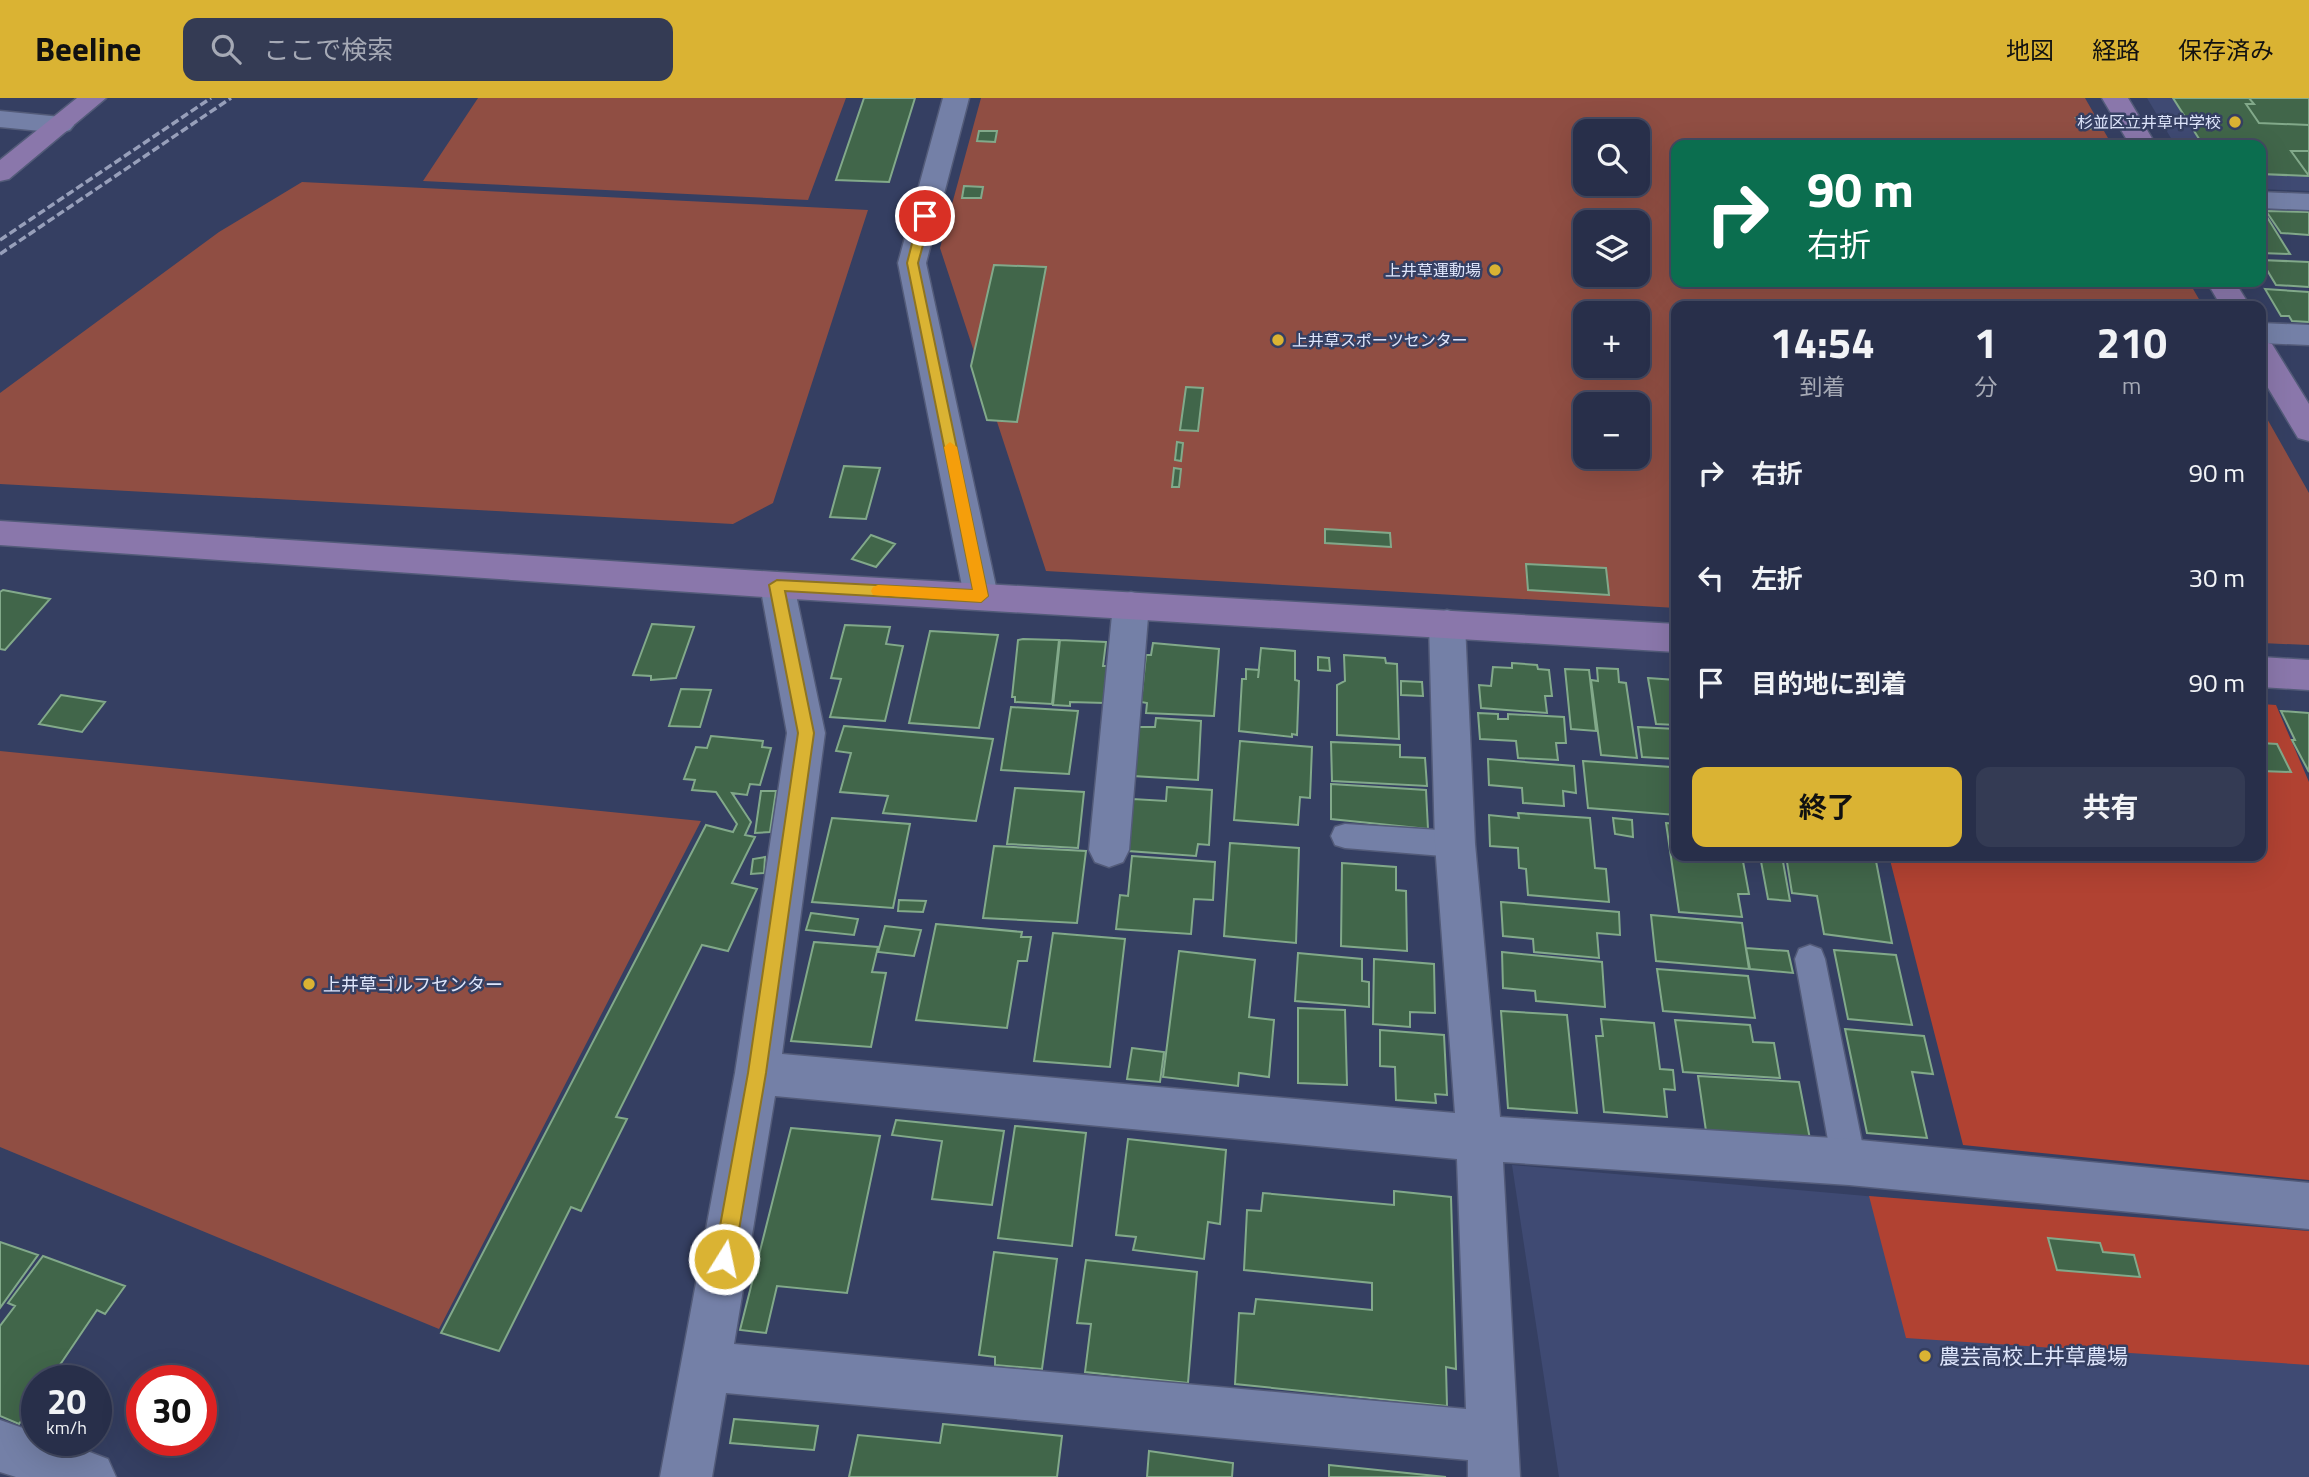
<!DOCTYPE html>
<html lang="ja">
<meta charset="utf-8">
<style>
body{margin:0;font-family:"Titillium Web","Noto Sans JP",sans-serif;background:#343b54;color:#f1f3f6;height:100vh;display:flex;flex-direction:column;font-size:26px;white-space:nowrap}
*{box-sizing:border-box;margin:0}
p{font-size:23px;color:#a5a9b5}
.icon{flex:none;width:38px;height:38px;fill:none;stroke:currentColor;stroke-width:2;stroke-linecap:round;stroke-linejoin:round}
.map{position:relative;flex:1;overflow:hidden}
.details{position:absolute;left:1671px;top:203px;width:595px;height:560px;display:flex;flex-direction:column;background:#282f4a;border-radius:14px;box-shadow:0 7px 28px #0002,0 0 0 2px #444a62}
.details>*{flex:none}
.top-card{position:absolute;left:1671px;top:42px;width:595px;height:147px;border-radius:14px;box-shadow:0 7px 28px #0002,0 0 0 2px #444a62;background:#0b6e4f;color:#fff;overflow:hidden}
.tools{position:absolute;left:1573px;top:21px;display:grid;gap:14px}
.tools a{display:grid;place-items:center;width:77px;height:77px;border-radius:14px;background:#282f4a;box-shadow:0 7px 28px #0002,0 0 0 2px #444a62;font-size:35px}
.speed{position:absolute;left:21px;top:1267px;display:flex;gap:14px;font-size:35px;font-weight:700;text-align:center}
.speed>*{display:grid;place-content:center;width:91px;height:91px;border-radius:50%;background:#282f4a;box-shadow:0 7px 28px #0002,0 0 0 2px #444a62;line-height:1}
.speed small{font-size:18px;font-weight:400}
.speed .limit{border:10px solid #d22;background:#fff;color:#111}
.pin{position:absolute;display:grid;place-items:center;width:60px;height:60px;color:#fff;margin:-30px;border:4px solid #fff;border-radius:50%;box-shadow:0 2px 7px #0007}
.me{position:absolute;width:77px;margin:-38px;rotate:10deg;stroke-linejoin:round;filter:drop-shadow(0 0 5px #0008)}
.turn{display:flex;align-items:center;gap:24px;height:147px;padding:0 21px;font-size:32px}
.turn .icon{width:91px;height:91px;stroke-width:2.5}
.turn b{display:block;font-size:49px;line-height:60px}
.eta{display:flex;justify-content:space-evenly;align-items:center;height:119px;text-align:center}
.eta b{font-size:42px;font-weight:700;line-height:49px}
.primary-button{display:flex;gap:14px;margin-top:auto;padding:14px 21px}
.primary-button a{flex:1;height:80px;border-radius:14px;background:#dab333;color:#111;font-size:28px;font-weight:700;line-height:80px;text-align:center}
.primary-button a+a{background:#343b54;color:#f1f3f6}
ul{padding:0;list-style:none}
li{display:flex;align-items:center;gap:21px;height:105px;padding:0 21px}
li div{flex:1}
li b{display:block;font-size:26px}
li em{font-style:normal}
header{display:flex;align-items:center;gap:42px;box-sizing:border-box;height:98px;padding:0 35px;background:#dab333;color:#111}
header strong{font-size:33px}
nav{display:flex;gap:38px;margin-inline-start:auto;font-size:24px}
.search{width:490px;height:63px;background:#343b54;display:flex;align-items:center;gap:18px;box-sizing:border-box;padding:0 24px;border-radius:14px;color:#a5a9b5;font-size:26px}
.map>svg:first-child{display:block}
.built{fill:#3f4a73}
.green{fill:#904e43;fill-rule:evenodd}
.forest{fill:#b14232}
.building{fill:#41664a;stroke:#82a98a;stroke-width:2}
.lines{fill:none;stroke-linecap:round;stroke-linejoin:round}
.lane-casing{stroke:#535b79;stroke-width:3}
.street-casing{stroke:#535b79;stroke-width:3}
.secondary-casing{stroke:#535b79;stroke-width:3}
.lane{fill:#7480a7;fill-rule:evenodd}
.street{fill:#7480a7;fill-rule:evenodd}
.secondary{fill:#8a77ab;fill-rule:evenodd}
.rail{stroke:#979fba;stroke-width:3.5;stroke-dasharray:8 3.5;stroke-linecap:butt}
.route{fill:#dab333;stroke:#8e7421;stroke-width:2}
.slow{fill:#f59e0b}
.poi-dot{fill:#dab333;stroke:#353f62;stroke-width:2.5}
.labels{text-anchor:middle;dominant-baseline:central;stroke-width:5;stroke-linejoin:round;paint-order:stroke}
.far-poi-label{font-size:16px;fill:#dee5fb;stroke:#353f62;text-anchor:end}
.poi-label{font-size:18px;fill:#dee5fb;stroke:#353f62;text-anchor:start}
.near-poi-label{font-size:21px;fill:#dee5fb;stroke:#353f62;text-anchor:start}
</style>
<header>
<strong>Beeline</strong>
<div class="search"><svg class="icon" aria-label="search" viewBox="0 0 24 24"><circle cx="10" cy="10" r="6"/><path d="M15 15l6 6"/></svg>ここで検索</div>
<nav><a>地図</a><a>経路</a><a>保存済み</a></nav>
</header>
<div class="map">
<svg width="2309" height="1379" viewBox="0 0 2309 1379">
<rect width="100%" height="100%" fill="#353f62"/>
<path class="built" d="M2147 0H2309V93L2261 91V47H2175Z
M1512 1067 2309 1137V1379H1559Z"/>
<path class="green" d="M478 0H846L808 102 423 83Z
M981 0H2085L2112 47H1676V184H2189L2203 208H1676V510L1046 473 940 150ZM1586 33H1638V86H1586ZM1586 124H1638V177H1586ZM1586 215H1638V268H1586ZM1586 306H1638V359H1586Z
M302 84 868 112 773 405 733 426 0 386V295L219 134Z
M2261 310 2309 395V547L2261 545Z
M0 653 701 723 439 1231 0 1049Z"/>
<path class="forest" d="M2261 606 2276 607 2309 684V1082L1963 1047 1889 758H2261Z
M1869 1098 2309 1133V1267L1906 1240Z"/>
<path class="building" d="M864 0H915L889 84 836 82Z
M2173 0H2249L2254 6H2246L2259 25 2309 27V53H2291L2309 78 2261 76V47H2203Z
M2173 0H2309V78L2261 76V47H2203Z
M2076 20 2092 21 2097 31 2081 30Z
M979 33H997L995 44 977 43Z
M964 88 983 89 981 100H962Z
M2266 113 2309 114V137L2281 135Z
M2261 119H2267L2290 156 2261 155Z
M2261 162 2309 164V189L2276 187Z
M994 167 1046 169 1017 324 987 322 971 268Z
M2265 191 2309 194V224L2292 223 2289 218H2281Z
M1186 289 1203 290 1198 333 1180 332Z
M1177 344 1183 345 1181 363 1175 362Z
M844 368 880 370 866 421 830 419Z
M1174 370 1181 371 1179 389H1172Z
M1325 431 1390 435 1391 449 1325 445Z
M871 437 895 446 876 469 852 461Z
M1526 466 1606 470 1609 497 1528 492Z
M3 492 50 501 5 552 0 551V494Z
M652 526 694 529 676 580 651 582V578L633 577Z
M845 527 890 529 886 546 903 548 885 623 830 619 841 581 831 580Z
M930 533 998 537 979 630 909 625Z
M1023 541 1059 542 1052 606 1015 604V599H1012L1018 542Z
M1060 542 1106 544 1103 568H1108L1105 605 1070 604V608L1053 607Z
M1153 545 1219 551 1214 618 1146 615 1147 605 1141 604 1146 557H1151Z
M1261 550 1295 553V582L1299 583 1297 637 1292 636V639L1239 633 1242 581H1246V571L1259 572 1258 580Z
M1344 557 1385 560 1386 565 1397 566 1399 641 1337 637V587L1345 583Z
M1318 559 1329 560 1330 573 1318 572Z
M1512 565 1537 567 1538 571 1549 572 1552 598H1545L1547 615 1481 610 1479 587 1491 588 1493 569 1512 570Z
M1597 570 1618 571 1619 584 1626 585 1637 660 1601 657 1591 582 1598 583Z
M1565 571 1589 572 1596 633 1571 631Z
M1648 580 1676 582V627L1656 626Z
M1401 583 1422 584 1423 598 1401 597Z
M681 591 711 592 700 629 669 628Z
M61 597 105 604 82 634 39 626Z
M1011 609 1078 613 1069 676 1001 672Z
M2281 613 2309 615V674L2292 642H2295Z
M1478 615 1498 616V621H1508V616L1564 619 1566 645H1556L1558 662 1518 660 1516 643 1480 641Z
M1156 620 1201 623 1198 682 1133 678 1137 629H1155Z
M844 628 993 641 976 723 883 715 888 698 840 694 851 655 836 653Z
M1638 629 1676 631V661L1642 659Z
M711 638 763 643 762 649 771 650 760 687 750 686 747 697 732 695 751 724 745 737 755 739 732 785 757 791 728 853 702 847 616 1019 627 1021 581 1113 571 1109 499 1253 441 1235 706 727 733 734 737 726 716 694 692 692 695 682 684 681 696 649 707 650Z
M1240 643 1312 649 1310 700 1300 699 1298 727 1234 722Z
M1331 644 1400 647V659L1425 660 1427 688 1332 683Z
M2261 645 2277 646 2291 674 2261 673Z
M1488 661 1574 668 1576 695 1563 693 1564 708 1523 705 1522 690 1489 687Z
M1583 663 1671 669 1676 717 1588 710Z
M1331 686 1426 692 1428 731 1331 721Z
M1167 689 1212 692 1209 747 1198 746 1196 758 1128 753 1133 701 1166 703Z
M1015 690 1084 694 1078 750 1007 746Z
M761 693H776L770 734 755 735Z
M1518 715 1590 720 1595 770 1606 771 1609 804 1528 797 1526 771 1519 770 1518 750 1490 748 1489 717 1519 720Z
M832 720 910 726 893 810 812 804Z
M1613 720 1632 722 1633 739 1615 736Z
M1666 725 1676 726V758H1742L1749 796H1738L1742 819 1679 814Z
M1230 745 1299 750 1296 845 1224 838Z
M994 748 1086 753 1077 825 983 820Z
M1132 758 1215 764 1213 802 1194 801 1191 836 1116 831 1120 797 1128 798Z
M1760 758H1782L1790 803 1768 801Z
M1786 758H1875L1892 845 1824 836 1817 798 1792 795Z
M765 759 764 775 751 776 753 761Z
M1342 765 1396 769V792L1406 793 1407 853 1341 848Z
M899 802 926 803 923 814 898 813Z
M1501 804 1619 814 1620 837 1597 835 1599 860 1534 854 1533 841 1503 838Z
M811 815 858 821 854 837 806 832Z
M1651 817 1742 825 1749 871 1656 863Z
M936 826 1022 834 1021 839H1031L1027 863H1018L1007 930 916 922Z
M885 828 921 832 914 858 878 854Z
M1053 835 1125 841 1110 969 1034 963Z
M814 844 878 849 872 874 886 875 871 949 791 943Z
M1746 850 1788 853 1793 875 1750 871Z
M1834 852 1896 857 1912 927 1848 921Z
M1179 853 1255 862 1249 919 1274 922 1269 979 1239 975 1238 988 1163 979Z
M1502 854 1602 864 1605 909 1536 903 1535 893 1503 890Z
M1298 855 1362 861V883L1369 884V909L1295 903Z
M1374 861 1434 866 1435 915 1410 914V929L1373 926Z
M1657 871 1748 878 1755 920 1663 913Z
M1298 910 1345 912 1347 987 1298 985Z
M1501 913 1567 917 1577 1015 1508 1010Z
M1601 921 1654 925 1660 971 1673 972 1675 992 1664 991 1667 1019 1604 1014 1596 938H1603Z
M1675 922 1750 927 1753 944 1774 945 1780 980 1683 974Z
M1845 931 1924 938 1933 976 1912 974 1927 1040 1867 1035Z
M1380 932 1444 937 1447 997 1435 996 1436 1005 1396 1002 1395 969 1380 968Z
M1132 950 1164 954 1160 984 1127 981Z
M1698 978 1799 984 1810 1041 1706 1033Z
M896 1022 1004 1033 992 1107 932 1101 942 1043 892 1037Z
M1015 1028 1086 1035 1072 1148 998 1140Z
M791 1030 880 1038 847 1195 777 1188 766 1235 740 1232Z
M1128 1041 1226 1052 1220 1126 1208 1124 1204 1161 1133 1152 1136 1139 1116 1137Z
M1394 1093 1451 1099 1456 1271 1446 1269 1447 1308 1235 1286 1239 1215 1254 1216 1256 1201 1372 1212V1185L1244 1172 1247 1112 1261 1113 1263 1095 1394 1107Z
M2048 1140 2100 1145 2103 1154 2134 1157 2140 1179 2057 1172Z
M0 1144 38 1157 0 1210Z
M994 1154 1057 1161 1042 1271 995 1267V1259L979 1257Z
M43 1158 125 1188 105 1216 97 1212 49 1283H37V1300L19 1326 0 1318V1228L15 1208 8 1205Z
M1086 1162 1197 1174 1188 1285 1085 1274 1091 1226 1077 1225Z
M734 1321 818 1328 814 1352 730 1345Z
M943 1326 1062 1338 1057 1379H849L858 1337 940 1345Z
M1149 1353 1233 1365 1232 1379H1147Z
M1329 1367 1446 1379H1329Z"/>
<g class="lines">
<defs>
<path id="lane" d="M1345 726 1455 733 1465 737 1469 746 1465 755 1455 759 1345 750 1335 747 1331 738 1335 729Z
M1810 847 1821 851 1825 861 1866 1064 1861 1076 1849 1081 1837 1076 1832 1064 1795 861 1799 851Z"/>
<path id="street" d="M943 0H969L926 165 998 498 993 507 981 511 969 507 964 498 898 165Z
M0 13 61 19 70 22 74 27 70 32 61 35 0 29Z
M2261 94 2309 96V112L2261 110Z
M2261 225 2309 227V247L2261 245Z
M777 474 789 478 794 487 825 635 782 956 1455 1015 1435 746 1429 526 1434 516 1447 512 1460 516 1465 526 1475 746 1500 1019 1849 1041 2309 1085V1131L1849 1087 1503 1064 1520 1379H1468V1362L726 1295 712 1379H660L735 975 787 635 760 487 765 478ZM775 998 1457 1061 1466 1311 734 1246Z
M1131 494 1143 497 1149 507 1129 752 1123 764 1109 769 1095 764 1089 752 1113 507 1119 497Z
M0 1322 37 1335V1342H58L108 1361 116 1379H16L0 1374Z"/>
<path id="secondary" d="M77 0H106L9 81 0 83V62Z
M2102 0H2128L2156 47H2130Z
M2207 184H2235L2250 208H2221Z
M2261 243 2272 246 2309 306V343L2298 340 2261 278Z
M0 423 777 474 1676 526V554L777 500 0 447Z
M2261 559 2309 562V592L2261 589Z"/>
</defs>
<use href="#lane" class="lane-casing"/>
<use href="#street" class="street-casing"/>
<use href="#secondary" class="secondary-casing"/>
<use href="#lane" class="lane"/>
<use href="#street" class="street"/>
<use href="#secondary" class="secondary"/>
<path class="rail" d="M0 142 211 0
M0 156 231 0"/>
</g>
<path class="route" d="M925 114 931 118 918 165 988 498 981 504 785 493 814 635 766 975 734 1161 731 1168 724 1171 717 1168 714 1161 748 975 798 635 769 487 777 482 973 492 907 165 919 118Z"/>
<path class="slow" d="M950 344 957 349 988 498 981 504 873 497 871 493 873 489 878 487 973 492 944 349Z"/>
<g class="poi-dot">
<circle cx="2235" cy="24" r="7"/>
<circle cx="1495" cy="172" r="7"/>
<circle cx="1278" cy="242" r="7"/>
<circle cx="309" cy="886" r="7"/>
<circle cx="1925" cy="1258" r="7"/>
</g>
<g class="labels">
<g class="far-poi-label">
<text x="2221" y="24">杉並区立井草中学校</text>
<text x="1481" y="172">上井草運動場</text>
<text x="1292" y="242" text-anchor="start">上井草スポーツセンター</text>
</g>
<g class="poi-label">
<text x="323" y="886">上井草ゴルフセンター</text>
</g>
<g class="near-poi-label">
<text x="1939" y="1258">農芸高校上井草農場</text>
</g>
</g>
</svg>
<div class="tools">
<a><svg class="icon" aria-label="search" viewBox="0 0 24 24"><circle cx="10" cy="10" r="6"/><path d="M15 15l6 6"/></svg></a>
<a><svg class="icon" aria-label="layers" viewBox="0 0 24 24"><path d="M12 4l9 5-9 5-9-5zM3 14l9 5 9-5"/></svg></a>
<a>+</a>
<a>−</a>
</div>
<div class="speed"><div>20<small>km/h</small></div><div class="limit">30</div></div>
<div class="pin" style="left:925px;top:118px;background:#d93025"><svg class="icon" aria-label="arrive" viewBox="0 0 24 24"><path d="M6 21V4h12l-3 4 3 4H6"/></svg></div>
<svg class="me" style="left:724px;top:1161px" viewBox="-20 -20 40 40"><circle r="17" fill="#dab333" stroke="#fff" stroke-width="3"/><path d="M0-11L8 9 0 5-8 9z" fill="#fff"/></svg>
<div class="top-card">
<div class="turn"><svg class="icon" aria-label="right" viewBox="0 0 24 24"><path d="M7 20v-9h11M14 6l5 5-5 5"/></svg><div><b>90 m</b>右折</div></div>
</div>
<section class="details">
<div class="eta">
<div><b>14:54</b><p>到着</p></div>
<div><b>1</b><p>分</p></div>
<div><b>210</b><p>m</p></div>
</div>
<ul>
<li><svg class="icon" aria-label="right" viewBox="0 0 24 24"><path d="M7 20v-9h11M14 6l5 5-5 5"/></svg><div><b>右折</b></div><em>90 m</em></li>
<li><svg class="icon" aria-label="left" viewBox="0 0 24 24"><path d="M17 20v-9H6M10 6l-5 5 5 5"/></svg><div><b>左折</b></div><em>30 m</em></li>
<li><svg class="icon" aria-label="arrive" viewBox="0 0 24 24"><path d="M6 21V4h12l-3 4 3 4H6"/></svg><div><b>目的地に到着</b></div><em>90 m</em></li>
</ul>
<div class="primary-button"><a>終了</a><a>共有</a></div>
</section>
</div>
